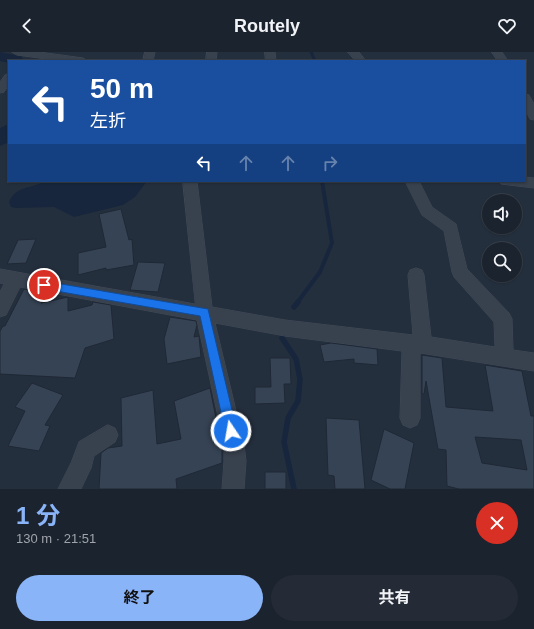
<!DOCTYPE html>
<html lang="ja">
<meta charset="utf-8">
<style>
body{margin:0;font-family:Arial,"Noto Sans JP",sans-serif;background:#242b36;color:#f1f3f6;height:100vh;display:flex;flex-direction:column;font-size:15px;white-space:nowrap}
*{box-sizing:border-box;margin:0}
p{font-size:13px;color:#a0a4aa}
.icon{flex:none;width:22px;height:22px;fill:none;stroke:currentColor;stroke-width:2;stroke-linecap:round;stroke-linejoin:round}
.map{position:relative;height:437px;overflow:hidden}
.details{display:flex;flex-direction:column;background:#1b232e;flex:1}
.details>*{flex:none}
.banner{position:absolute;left:8px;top:8px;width:518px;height:122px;border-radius:0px;box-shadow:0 1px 3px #0004,0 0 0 1px #39404a;background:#1a4fa0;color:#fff;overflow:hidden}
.fabs{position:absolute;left:482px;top:142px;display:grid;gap:8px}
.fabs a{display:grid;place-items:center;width:40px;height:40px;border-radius:50%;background:#1b232e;box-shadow:0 1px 3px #0004,0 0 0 1px #39404a;font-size:20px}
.pin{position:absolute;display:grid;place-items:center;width:34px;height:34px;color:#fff;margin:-17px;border:2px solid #fff;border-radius:50%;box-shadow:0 1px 4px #0007}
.me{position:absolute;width:44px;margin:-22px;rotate:348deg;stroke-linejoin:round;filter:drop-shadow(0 0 3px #0008)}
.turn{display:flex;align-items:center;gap:14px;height:84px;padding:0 16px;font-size:18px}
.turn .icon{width:52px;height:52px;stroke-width:2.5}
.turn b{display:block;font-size:28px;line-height:34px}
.lanes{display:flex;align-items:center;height:38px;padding:0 16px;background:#0003;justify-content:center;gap:20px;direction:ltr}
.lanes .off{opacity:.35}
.round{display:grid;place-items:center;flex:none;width:42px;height:42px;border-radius:21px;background:#242b36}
.headline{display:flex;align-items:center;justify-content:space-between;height:68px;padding:0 16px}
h1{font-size:24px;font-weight:700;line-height:30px;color:#8ab4f8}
.primary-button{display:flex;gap:8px;margin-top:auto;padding:8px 16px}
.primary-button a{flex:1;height:46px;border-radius:24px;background:#8ab4f8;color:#111;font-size:16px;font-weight:700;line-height:46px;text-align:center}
.primary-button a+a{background:#242b36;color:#f1f3f6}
header{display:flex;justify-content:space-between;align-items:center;height:52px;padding:0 16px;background:#1b232e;font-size:18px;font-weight:700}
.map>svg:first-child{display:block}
.water{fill:#17263c}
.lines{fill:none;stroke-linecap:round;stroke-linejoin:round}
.stream-far2{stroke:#17263c;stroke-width:3}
.stream-far1{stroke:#17263c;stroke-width:4}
.stream{stroke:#17263c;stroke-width:5.5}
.river{fill:#17263c;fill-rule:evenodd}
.building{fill:#364354;stroke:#1f2835;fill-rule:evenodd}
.street-casing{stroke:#414a57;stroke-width:1}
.street{fill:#38414e;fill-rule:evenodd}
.route{fill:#1a73e8;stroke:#114b97}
</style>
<header><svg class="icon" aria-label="back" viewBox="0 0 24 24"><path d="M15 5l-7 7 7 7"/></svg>Routely<svg class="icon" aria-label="heart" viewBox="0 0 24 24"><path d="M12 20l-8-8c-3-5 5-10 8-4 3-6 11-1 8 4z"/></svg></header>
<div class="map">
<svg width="534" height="437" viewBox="0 0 534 437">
<rect width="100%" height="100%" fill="#242f3e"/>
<path class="water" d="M45 129H147L135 145 123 153 74 165 54 155 16 156 11 155 9 150C16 133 32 137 45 129Z"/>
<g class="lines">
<path class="stream-far2" d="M311 0 315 9"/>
<path class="stream-far1" d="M297 251 320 220 332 191 322 129"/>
<path class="stream" d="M294 255 298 250
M282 286 296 307 300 327 298 349 288 366 284 390 294 437"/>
<path class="river" d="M0 0 21 4 23 7 22 9H9V11L0 9Z
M9 72V90L0 94V76Z"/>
</g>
<path class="building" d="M121 157 129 188 132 187 134 213 106 218V216L78 223V201L106 195 99 162Z
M36 187 26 211 7 212 18 188Z
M138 210 165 211 158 240 130 238Z
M24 237 45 241 41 251 68 245V259L92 253 93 250 111 253 114 287 85 296 75 326 0 322V279L3 274H5Z
M170 265 196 269 197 273 194 285 199 284 201 305 167 312 164 287Z
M331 291 377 297 378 313 354 311V307L324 310 320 293Z
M422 303 442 306 446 355 493 359 485 313 522 319 531 364H534V437H459L447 434 446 398 438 397 426 329 424 342H422ZM475 385 521 388 527 418 482 411Z
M270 306H290L291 332H284L285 351 255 352V335H271Z
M32 331 63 343 45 373 50 374 39 399 8 394 25 359 15 355Z
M210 336 222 396V411L176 427 177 437H99L101 401 108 396 122 394 121 346 153 338 157 392 181 387 174 349Z
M326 366 359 368 365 437H335L334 424 328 423Z
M384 377 414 391 405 437H390L371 428Z
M265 420H286V437H265Z"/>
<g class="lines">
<defs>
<path id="street" d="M12 0H39L83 6 88 9H61L17 3Z
M145 0H155L153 9H143Z
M207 0H217L216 9H206Z
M265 0H275L276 9H266Z
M348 0H359L366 9H356Z
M492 0H502L508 9H498Z
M9 22V33L4 40 0 41V30L5 23Z
M525 42 529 43 534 52V68L530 67 525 57Z
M525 125 534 126V136L501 132 499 129H525Z
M183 129H197L212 255 285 268 413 283 408 223 410 218 416 216 422 218 424 223 431 285 495 295 494 270 454 225 452 220 444 179 422 163 405 129H419L432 155 456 172 467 217 509 261 512 267 513 298 534 301V319L420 301V366L417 373 410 376 403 373 400 366 402 299 285 284 215 271 244 392 246 409 244 437H222L224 409V392L197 268 20 235 6 263 0 265V240L4 232 0 231V217L195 252Z
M108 373 115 376 118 383 115 390 94 404 91 416 81 437H58L71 411 79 390Z"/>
</defs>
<use href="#street" class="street-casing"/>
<use href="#street" class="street"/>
</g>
<path class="route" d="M44 229 208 257 237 379 235 383 231 385 227 383 225 379 200 264 44 237 41 236 39 233 41 230Z"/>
</svg>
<div class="fabs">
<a><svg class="icon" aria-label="sound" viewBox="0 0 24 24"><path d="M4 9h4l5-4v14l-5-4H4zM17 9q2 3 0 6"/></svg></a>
<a><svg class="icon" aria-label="search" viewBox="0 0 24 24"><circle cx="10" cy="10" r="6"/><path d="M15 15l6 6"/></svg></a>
</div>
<div class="pin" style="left:44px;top:233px;background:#d93025"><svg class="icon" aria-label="arrive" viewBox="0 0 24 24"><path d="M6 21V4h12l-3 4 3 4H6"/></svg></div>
<svg class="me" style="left:231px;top:379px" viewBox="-20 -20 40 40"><circle r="17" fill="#1a73e8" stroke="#fff" stroke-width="3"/><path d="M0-11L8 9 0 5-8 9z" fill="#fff"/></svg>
<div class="banner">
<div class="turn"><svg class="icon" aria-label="left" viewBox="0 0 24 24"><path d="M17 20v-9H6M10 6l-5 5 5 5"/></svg><div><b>50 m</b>左折</div></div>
<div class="lanes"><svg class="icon" aria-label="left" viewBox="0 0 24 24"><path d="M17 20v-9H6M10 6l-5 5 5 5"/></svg><svg class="icon off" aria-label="ahead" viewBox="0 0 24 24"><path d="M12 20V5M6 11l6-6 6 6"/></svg><svg class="icon off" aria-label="ahead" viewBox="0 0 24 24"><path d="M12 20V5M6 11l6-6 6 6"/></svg><svg class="icon off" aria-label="right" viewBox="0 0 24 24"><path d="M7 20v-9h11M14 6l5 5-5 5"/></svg></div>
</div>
</div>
<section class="details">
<div class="headline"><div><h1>1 分</h1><p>130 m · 21:51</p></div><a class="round" style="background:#d93025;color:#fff"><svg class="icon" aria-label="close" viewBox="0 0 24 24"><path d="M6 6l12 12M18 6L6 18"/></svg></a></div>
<div class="primary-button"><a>終了</a><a>共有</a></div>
</section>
